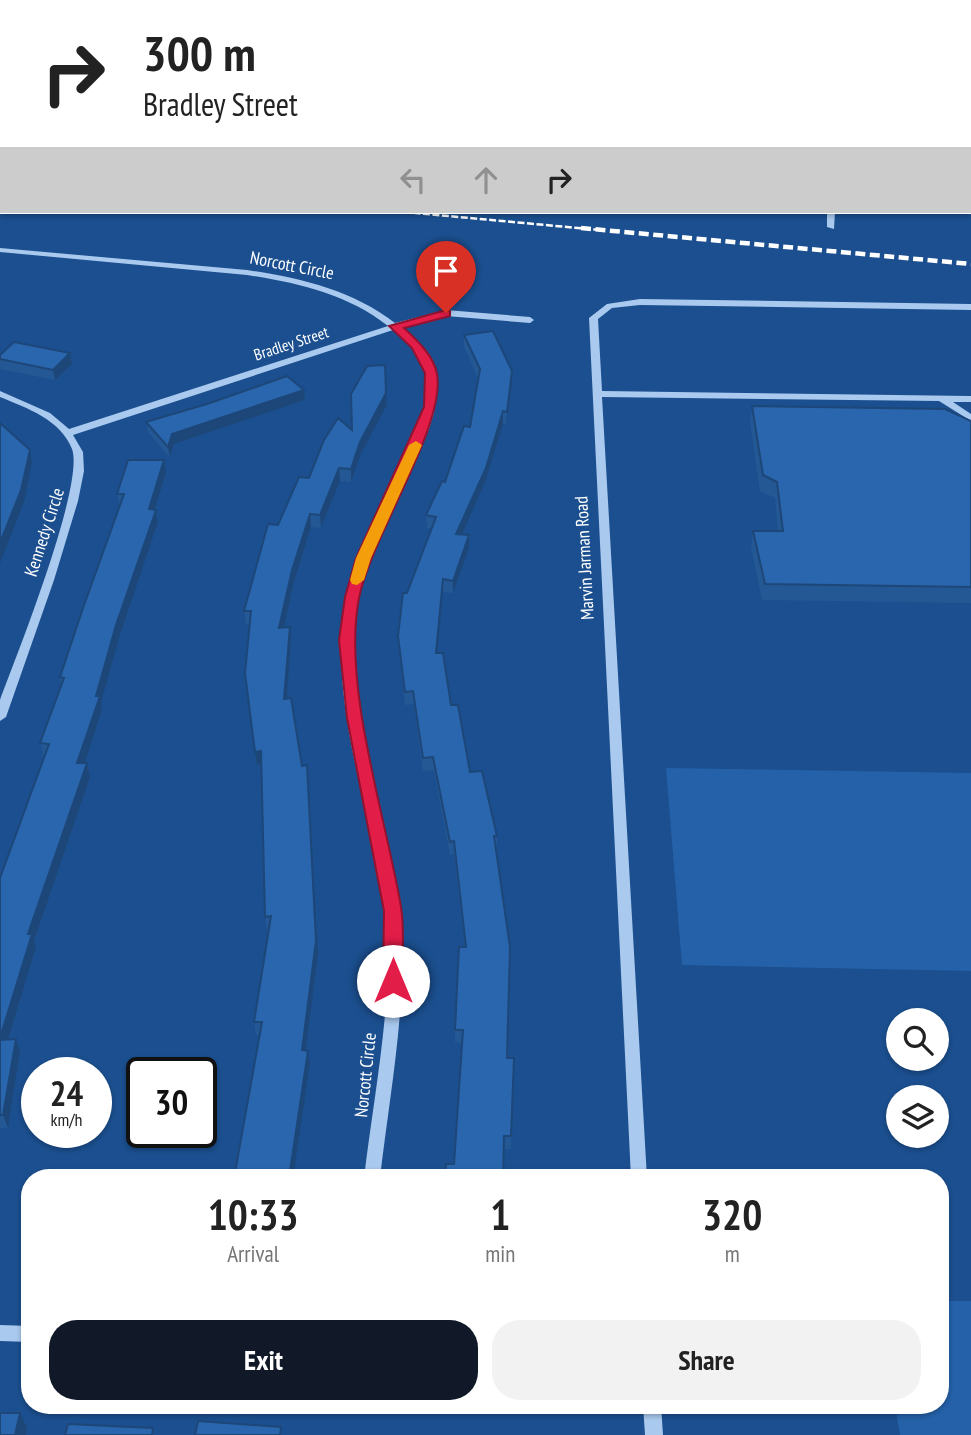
<!DOCTYPE html>
<style>
body{margin:0;font-family:"PT Sans Narrow",sans-serif;background:#f2f2f2;color:#222;height:100vh;display:flex;flex-direction:column;font-size:26px;white-space:nowrap}
*{box-sizing:border-box;margin:0}
p{font-size:23px;color:#767676}
.icon{flex:none;width:38px;height:38px;fill:none;stroke:currentColor;stroke-width:2;stroke-linecap:round;stroke-linejoin:round}
.map{position:relative;flex:1;overflow:hidden}
.drawer{position:absolute;left:21px;top:1169px;width:928px;height:245px;display:flex;flex-direction:column;background:#fff;border-radius:28px;box-shadow:0 2px 5px #0004}
.drawer>*{flex:none}
.guide{position:absolute;left:0px;top:0px;width:971px;height:214px;box-shadow:0 2px 5px #0004;background:#fff;color:#222;overflow:hidden}
.fabs{position:absolute;left:886px;top:1008px;display:grid;gap:14px}
.fabs a{display:grid;place-items:center;width:63px;height:63px;border-radius:50%;background:#fff;box-shadow:0 2px 5px #0004;font-size:35px}
.speed{position:absolute;left:21px;top:1057px;display:flex;gap:14px;font-size:35px;font-weight:700;text-align:center}
.speed>*{display:grid;place-content:center;width:91px;height:91px;border-radius:50%;background:#fff;box-shadow:0 2px 5px #0004;line-height:1}
.speed small{font-size:18px;font-weight:400}
.speed .limit{border:4px solid #111;border-radius:10px;background:#fff;color:#111}
.pin{position:absolute;display:grid;place-items:center;width:60px;height:60px;color:#fff;margin:-72px -30px;border-radius:50% 50% 50% 0;rotate:-45deg;box-shadow:0 0 7px #0007}
.pin .icon{rotate:45deg}
.me{position:absolute;width:77px;margin:-38px;rotate:0deg;stroke-linejoin:round;filter:drop-shadow(0 0 5px #0008)}
.turn{display:flex;align-items:center;gap:24px;height:147px;padding:0 28px;font-size:32px}
.turn .icon{width:91px;height:91px;stroke-width:2.5}
.turn b{display:block;font-size:49px;line-height:60px}
.lanes{display:flex;align-items:center;height:66px;padding:0 28px;background:#0003;justify-content:center;gap:35px;direction:ltr}
.lanes .off{opacity:.35}
.eta{display:flex;justify-content:space-evenly;align-items:center;height:119px;text-align:center}
.eta b{font-size:42px;font-weight:700;line-height:49px}
.primary-button{display:flex;gap:14px;margin-top:auto;padding:14px 28px}
.primary-button a{flex:1;height:80px;border-radius:28px;background:#111827;color:#fff;font-size:28px;font-weight:700;line-height:80px;text-align:center}
.primary-button a+a{background:#f2f2f2;color:#222}
.map>svg:first-child{display:block}
.green{fill:#2461a8}
.lines{fill:none;stroke-linecap:round;stroke-linejoin:round}
.minor{fill:#a9c9ee;fill-rule:evenodd}
.rail-far1{stroke:#fff;stroke-width:2.5;stroke-dasharray:7 2.5;stroke-linecap:butt}
.rail{stroke:#fff;stroke-width:4.5;stroke-dasharray:10 4.5;stroke-linecap:butt}
.wall{fill:#245895}
.shaded-wall{fill:#1d4779}
.building{fill:#2a66ad;stroke:#1d4779;stroke-width:2}
.route{fill:#e11d48;stroke:#92132f;stroke-width:2}
.slow{fill:#f59e0b}
.labels{text-anchor:middle;dominant-baseline:central;stroke-width:7;stroke-linejoin:round;paint-order:stroke}
.far-street-label{font-size:16px;fill:#fff;stroke:#1b4f8f}
.street-label{font-size:18px;fill:#fff;stroke:#1b4f8f}
</style>
<div class="map">
<svg width="971" height="1435" viewBox="0 0 971 1435">
<rect width="100%" height="100%" fill="#1b4f8f"/>
<path class="green" d="M666 768 971 773V971L682 965Z
M940 1301H971V1435H900L895 1405H940Z"/>
<g class="lines">
<path class="minor" d="M289 0H296L288 2Z
M589 0H595L588 2Z
M630 0 663 2H633Z
M863 0H869V2H863Z
M0 72H2V76H0Z
M827 212H835L834 229 827 227Z
M0 248 247 270C301 278 352 290 395 323L446 310 530 317 534 320 530 323 446 316 401 328C420 343 436 364 437 389 437 412 427 435 418 455 396 506 364 556 355 612 344 687 373 783 389 857 393 874 398 891 400 909 409 996 390 1091 380 1178H364C374 1093 395 992 386 908 384 891 379 873 376 856 359 778 334 695 343 615 350 557 386 505 409 453 418 431 430 406 426 382 424 359 410 344 393 330L73 435 83 452 84 471 78 501 54 580 6 717 0 721V700C16 657 85 485 72 449 61 420 27 408 0 397V391L50 413 69 429 388 326C347 294 298 283 247 275L0 252Z
M640 299 971 304V310L640 305 612 308 598 319 602 391 971 396V402H953L971 414V421L939 401 602 397 647 1178H631L589 318 607 304Z
M0 1325 30 1326V1342L0 1341Z
M643 1405H661L663 1435H645Z"/>
<path class="rail-far1" d="M404 212 600 230"/>
<path class="rail" d="M581 228 971 264"/>
</g>
<path class="wall" d="M970 2H971V175L970 174Z
M464 335 512 383 506 424H503L486 480 462 534 469 548 453 593 443 592 437 653 470 772 497 836V849H496L507 1058H514L511 1149H504L454 1164 462 1043 455 1042V1030L465 947 454 854 450 855 434 770 423 771 414 704 405 705 398 636 407 593 431 528H427L426 515 445 482 470 427 478 378 464 347Z
M70 353 72 364 55 380 0 369V355Z
M304 390 305 400 174 444 170 458 148 432 146 422Z
M387 405 361 454 351 482 340 481 321 528 311 527 294 582 284 628 290 627 291 640 287 699 302 766 307 765 308 778 318 954 305 1050 308 1051 310 1063 260 1035H256L254 1022 269 930H267L265 917 262 765H257L250 624H246L244 611 278 525 309 478 352 430Z
M752 406 971 421V603L762 600 751 547 753 531H778L775 498 760 491 750 422Z
M166 473 155 510H156L158 522 119 638 101 703 102 709 85 763H87L90 777 34 941 36 947 8 1040 20 1052 8 1128H0V878L44 757 40 743 61 684 60 677 120 506 117 494Z"/>
<path class="shaded-wall" d="M70 353 72 364 55 380 53 370Z
M512 371V383L506 424 507 412Z
M304 390 305 400 174 444 170 458 168 447 172 434Z
M386 393 387 405 361 454 351 482V469L360 442Z
M503 411V424L486 480 457 546 456 534Z
M30 450 32 462 24 502 0 563V543Z
M164 460 166 473 151 522 149 509Z
M339 468 340 481 321 528 320 515Z
M156 510 158 522 119 638 101 703 102 709 81 776 77 763 116 625Z
M310 514 311 527 294 582 281 641 279 628 292 570Z
M469 535V548L453 593V581Z
M443 579V592L436 666V653Z
M290 627 291 640 286 712 284 699Z
M261 751 263 765H257L255 752Z
M87 763 90 777 34 941 36 947 4 1053 0 1043V1038L28 934Z
M307 765 318 954 304 1063 302 1050Z
M16 1039 20 1052 8 1128 3 1115Z
M308 1051 310 1063 293 1178H289Z
M20 1413 27 1428 26 1435H15Z"/>
<path class="building" d="M0 0H279L278 2H2V5H0Z
M346 0H388L387 2H345Z
M970 2H971V161H970Z
M0 12H2V53H0Z
M493 331 512 371 507 412 503 411 486 468 456 534 469 535 453 581 443 579 436 653H443L451 705H458L470 772 482 771 497 836H494L510 947 507 1058H514L511 1136H504L503 1178H445L446 1164H454L463 1030H455L459 947H466L454 841 450 842 433 757 423 758 413 691 405 692 398 636 403 593H407L436 517 426 515 442 481 445 482 464 426 470 427 480 369 464 335Z
M14 342 70 353 53 370 0 359V355Z
M385 365 386 393 360 442 351 469 339 468 320 515 310 514 292 570 279 628 290 627 284 699 291 698 302 766 307 765 316 941 302 1050 308 1051 289 1178H234L262 1022H254L271 916 265 917 261 751 255 752 245 673 251 611H244L268 524 278 525 299 477 309 478 324 440 338 418 352 430 351 394 367 366Z
M287 376 304 390 172 434 168 447 146 422 210 403Z
M752 406 945 409 971 421V587L765 584 753 531H783L777 482 763 475Z
M0 423 30 450 21 490 0 543Z
M128 460H164L149 509 156 510 116 625 96 696H100L77 763H87L28 934H32L0 1038V878L49 744 40 743 64 678 60 677 83 608 124 494H117Z
M16 1039 3 1115H0V1040Z
M0 1413H20L15 1435H0Z
M198 1421 281 1427 280 1435H195Z
M68 1424 153 1428 152 1435H65Z"/>
<path class="route" d="M446 310 450 311V316L404 328C417 340 434 356 437 374 446 426 371 537 359 598 342 686 386 817 401 907 405 930 402 957 402 981L393 989 383 981 384 911 347 718 339 640 345 597 356 558 424 407 425 373 412 348 389 326Z"/>
<path class="slow" d="M416 441 422 445 371 558 364 580 357 585 352 584 350 580 356 558 409 445Z"/>
<g class="labels">
<g class="far-street-label">
<text transform="translate(291 343) rotate(-18)">Bradley Street</text>
</g>
<g class="street-label">
<text transform="translate(292 265) rotate(11)">Norcott Circle</text>
<text transform="translate(44 532) rotate(-72)">Kennedy Circle</text>
<text transform="translate(584 558) rotate(-93)">Marvin Jarman Road</text>
<text transform="translate(365 1075) rotate(-84)">Norcott Circle</text>
</g>
</g>
</svg>
<div class="fabs">
<a><svg class="icon" aria-label="search" viewBox="0 0 24 24"><circle cx="10" cy="10" r="6"/><path d="M15 15l6 6"/></svg></a>
<a><svg class="icon" aria-label="layers" viewBox="0 0 24 24"><path d="M12 4l9 5-9 5-9-5zM3 14l9 5 9-5"/></svg></a>
</div>
<div class="speed"><div>24<small>km/h</small></div><div class="limit">30</div></div>
<div class="pin" style="left:446px;top:313px;background:#d93025"><svg class="icon" aria-label="arrive" viewBox="0 0 24 24"><path d="M6 21V4h12l-3 4 3 4H6"/></svg></div>
<svg class="me" style="left:393px;top:981px" viewBox="-20 -20 40 40"><circle r="19" fill="#fff"/><path d="M0-13L10 11 0 6-10 11z" fill="#e11d48"/></svg>
<div class="guide">
<div class="turn"><svg class="icon" aria-label="right" viewBox="0 0 24 24"><path d="M7 20v-9h11M14 6l5 5-5 5"/></svg><div><b>300 m</b>Bradley Street</div></div>
<div class="lanes"><svg class="icon off" aria-label="left" viewBox="0 0 24 24"><path d="M17 20v-9H6M10 6l-5 5 5 5"/></svg><svg class="icon off" aria-label="ahead" viewBox="0 0 24 24"><path d="M12 20V5M6 11l6-6 6 6"/></svg><svg class="icon" aria-label="right" viewBox="0 0 24 24"><path d="M7 20v-9h11M14 6l5 5-5 5"/></svg></div>
</div>
<section class="drawer">
<div class="eta">
<div><b>10:33</b><p>Arrival</p></div>
<div><b>1</b><p>min</p></div>
<div><b>320</b><p>m</p></div>
</div>
<div class="primary-button"><a>Exit</a><a>Share</a></div>
</section>
</div>
